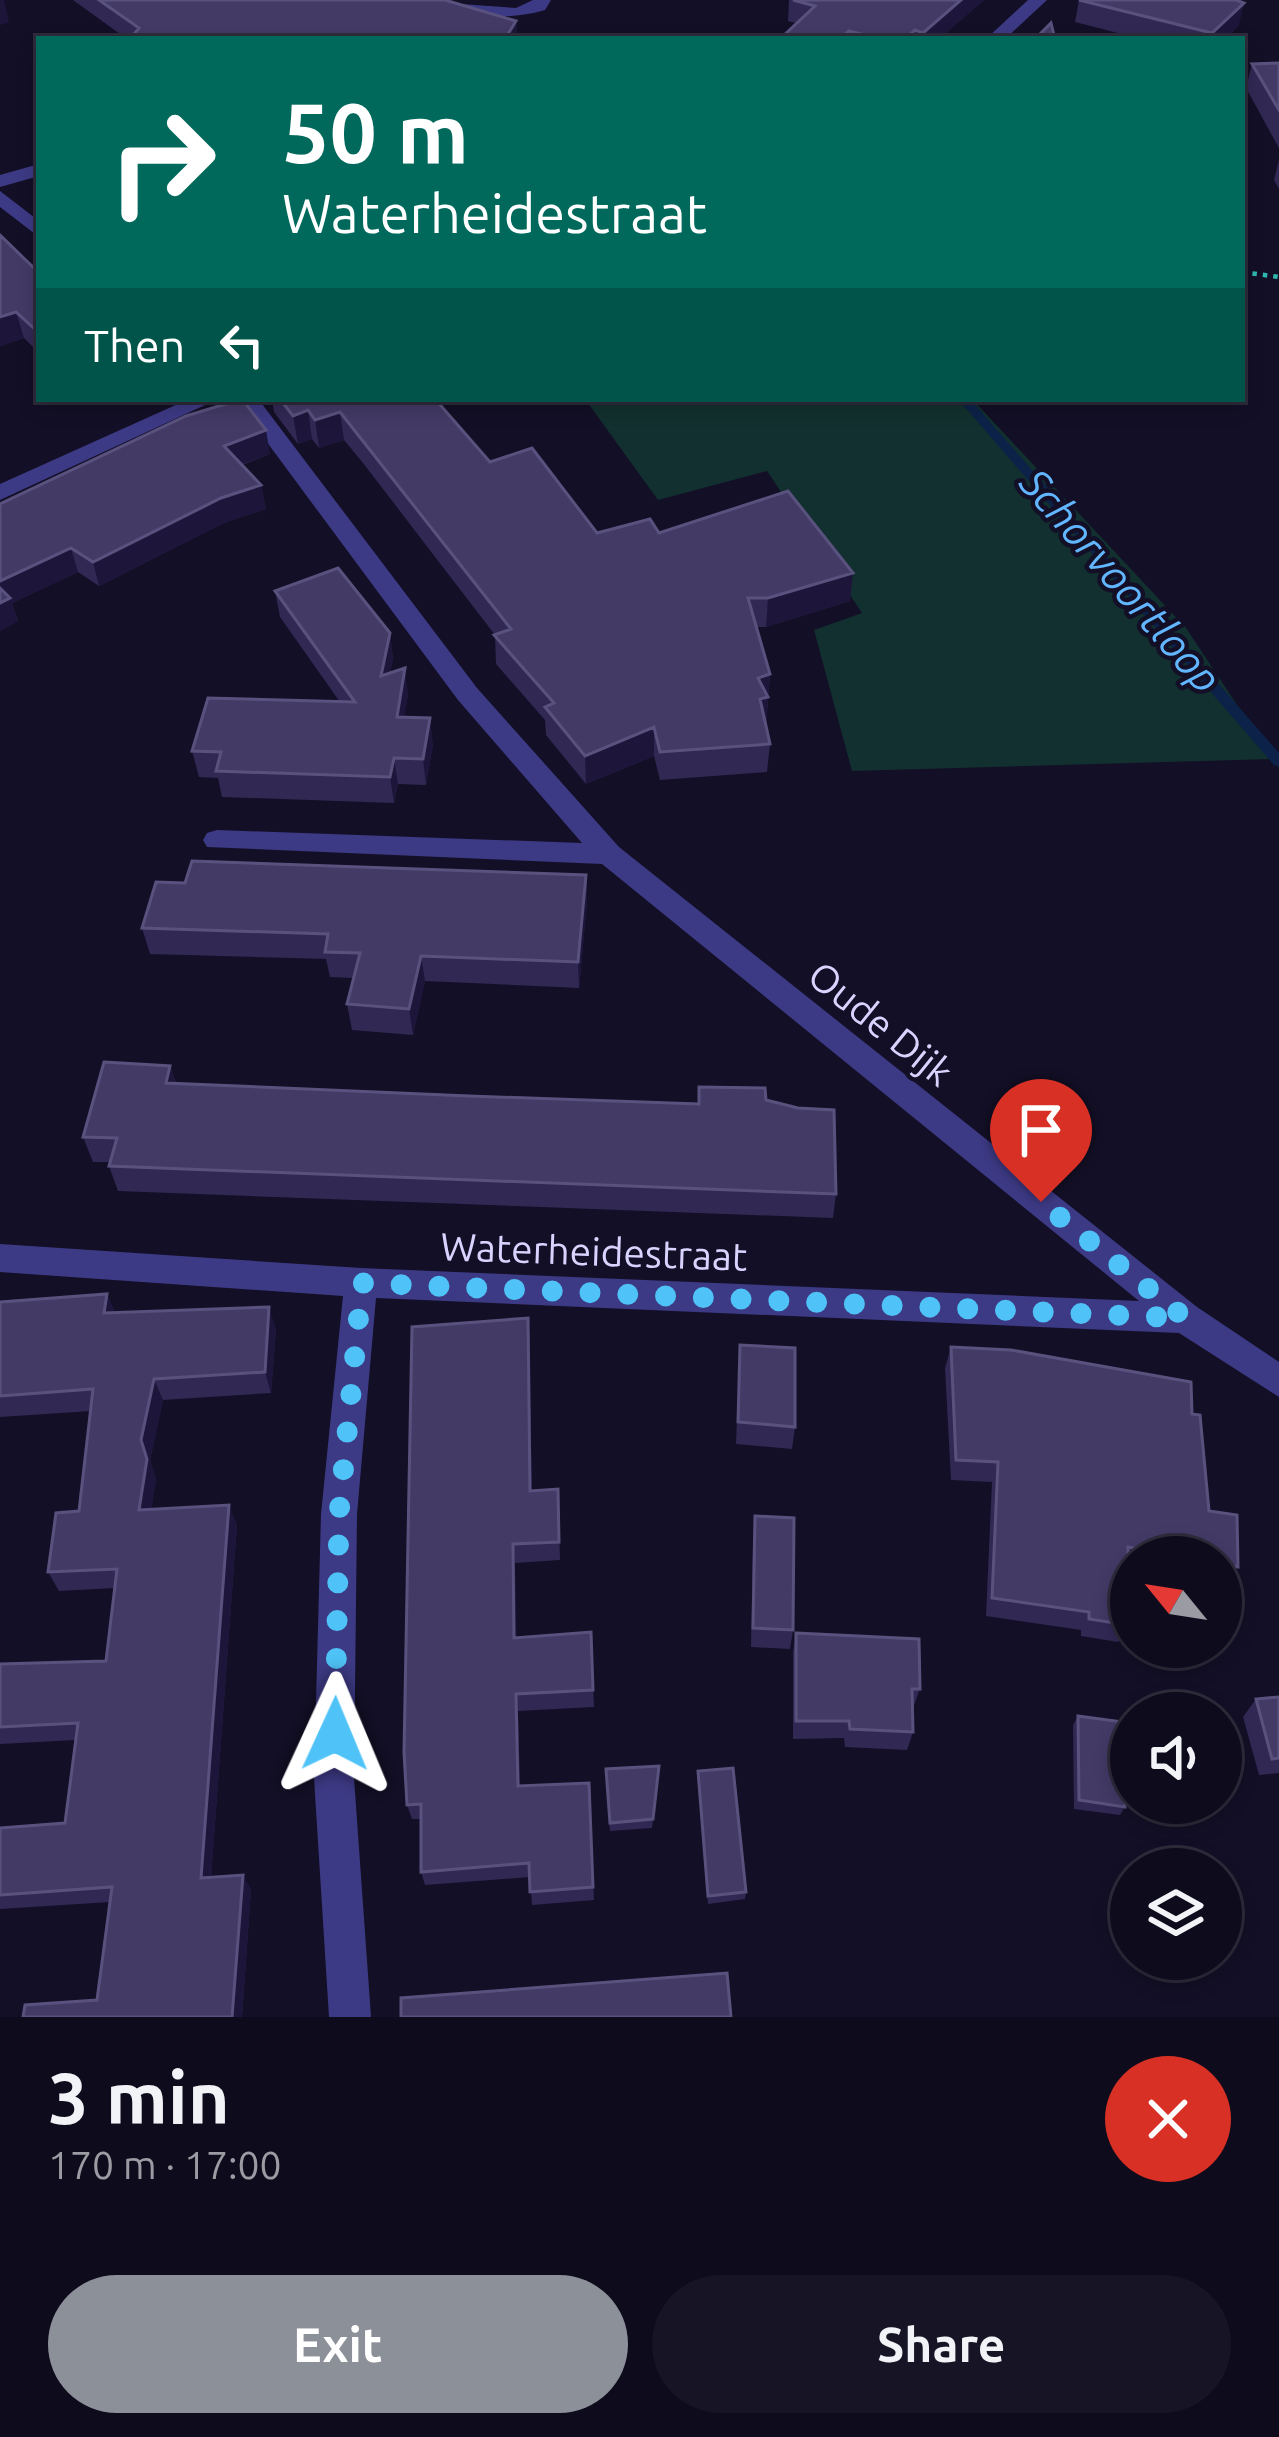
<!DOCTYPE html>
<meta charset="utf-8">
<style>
body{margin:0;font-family:Ubuntu,sans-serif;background:#171425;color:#f1f3f6;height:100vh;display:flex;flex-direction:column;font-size:45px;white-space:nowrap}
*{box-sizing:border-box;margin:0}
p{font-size:39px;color:#9b9ba3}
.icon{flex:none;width:66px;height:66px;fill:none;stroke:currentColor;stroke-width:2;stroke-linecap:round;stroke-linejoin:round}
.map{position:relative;height:2017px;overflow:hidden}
.sheet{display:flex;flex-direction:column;background:#0e0b1c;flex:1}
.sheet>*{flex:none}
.top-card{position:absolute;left:36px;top:36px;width:1209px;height:366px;border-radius:0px;box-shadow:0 6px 18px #0003,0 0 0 3px #2e2b3b;background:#00695c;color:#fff;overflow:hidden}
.needle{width:78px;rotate:300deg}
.tools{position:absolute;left:1110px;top:1536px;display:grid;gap:24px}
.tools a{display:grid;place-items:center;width:132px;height:132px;border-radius:50%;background:#0e0b1c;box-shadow:0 6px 18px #0003,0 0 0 3px #2e2b3b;font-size:60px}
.pin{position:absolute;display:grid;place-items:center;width:102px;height:102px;color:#fff;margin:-123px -51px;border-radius:50% 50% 50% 0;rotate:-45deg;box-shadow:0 0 12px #0007}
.pin .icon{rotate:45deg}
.me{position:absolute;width:132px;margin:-66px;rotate:1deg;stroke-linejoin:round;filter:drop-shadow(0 0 9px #0008)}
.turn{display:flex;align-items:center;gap:42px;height:252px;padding:0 48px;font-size:54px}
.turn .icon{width:156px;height:156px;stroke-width:2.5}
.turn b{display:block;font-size:84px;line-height:102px}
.then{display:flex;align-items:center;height:114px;padding:0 48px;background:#0003;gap:24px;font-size:45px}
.round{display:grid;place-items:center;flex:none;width:126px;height:126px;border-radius:63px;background:#171425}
.summary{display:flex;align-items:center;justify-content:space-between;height:204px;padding:0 48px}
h1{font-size:72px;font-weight:700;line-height:90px}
.cta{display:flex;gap:24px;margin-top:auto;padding:24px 48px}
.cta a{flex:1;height:138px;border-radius:72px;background:#8c9099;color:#fff;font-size:48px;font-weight:700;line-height:138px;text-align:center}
.cta a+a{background:#171425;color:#f1f3f6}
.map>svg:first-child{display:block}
.green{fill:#12302f}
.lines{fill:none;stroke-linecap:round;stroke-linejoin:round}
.stream{fill:#0c2248;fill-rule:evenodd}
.path{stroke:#2fb8b0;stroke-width:4.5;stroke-dasharray:4.5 6;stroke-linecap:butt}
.street{fill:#3d3a85;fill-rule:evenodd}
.wall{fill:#312854}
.shaded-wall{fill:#1d163a}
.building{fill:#433a66;stroke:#5a527e;stroke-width:3}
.route{stroke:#4fc3f7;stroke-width:21;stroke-dasharray:0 37.8}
.labels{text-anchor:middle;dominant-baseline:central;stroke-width:9;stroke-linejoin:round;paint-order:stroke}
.street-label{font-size:39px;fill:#d9d4ff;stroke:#130f26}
.water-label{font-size:42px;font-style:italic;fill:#62b6ff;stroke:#130f26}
</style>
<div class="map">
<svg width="1279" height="2017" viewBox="0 0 1279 2017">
<rect width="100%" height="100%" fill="#130f26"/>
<path class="green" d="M585 399H972L1186 628 1273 759 852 771 814 630 862 613 767 471 658 500Z"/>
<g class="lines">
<path class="stream" d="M958 399H970L1279 753V767L1274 765Z"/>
<path class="path" d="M1242 272 1279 277"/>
<path class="street" d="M404 0 516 8 533 0H551L545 10C514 20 429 22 404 0Z
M1028 0H1047L1005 39H986Z
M39 164V176L0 187V175Z
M0 191 39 221V237L0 207Z
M189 399H218L0 500V484Z
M228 399H254L262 404 477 688 619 847 1197 1307 1279 1362V1397L1179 1333 376 1298 357 1514 354 1778 371 2017H329L314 1778 321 1514 343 1296 0 1272V1244L361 1268 1139 1301 602 864 207 847 203 840 207 833 217 830 582 843 458 700 246 414Z"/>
</g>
<path class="wall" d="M73 0H445L516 21 517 39H127Z
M789 0H984L939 39H780L796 23 788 21Z
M1079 0 1239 25 1225 39H1141L1075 22Z
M1279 63V148L1246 88 1252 64Z
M1279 160V189L1274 180Z
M0 235 39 273V353L24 338 0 346Z
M272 399H435L490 462 597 533H659L850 601 766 627H756L770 674 766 725 770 744 767 772 660 780 654 756 586 784 546 735 545 720 496 664 495 635 363 463 344 440 319 448 312 439 298 444 274 412Z
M270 454 242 465 261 485 266 509 226 522 99 586 78 572 12 603 18 621 0 631V504Z
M275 591 390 633 393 659 390 673 408 694 404 717 433 744 426 785 398 784 394 803 222 797 218 778 199 777 192 751 340 702 280 617Z
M586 875 587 901 579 988 425 981 413 1035 352 1030 347 1004 354 978 330 977 326 959 150 954 142 928 185 883Z
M170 1066 176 1083 698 1104 766 1100 836 1194 833 1218 118 1191 109 1166 110 1162H93L83 1137Z
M107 1294 115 1313 276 1329 271 1393 163 1400 150 1460 156 1479 151 1509 237 1524 211 1877 251 1889 242 2017H23L97 2000 110 1902 0 1909V1828L65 1823 76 1740 0 1744V1664L106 1661 114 1588 59 1591 48 1572 79 1511 91 1411 0 1417V1302Z
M528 1318 532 1491 558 1489 560 1560 515 1563 516 1638 591 1632 594 1707 518 1711 520 1786 589 1783 594 1900 532 1905 530 1877 425 1885 421 1872V1819H412L407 1805Z
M740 1345 795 1427 792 1449 736 1444Z
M951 1347 1192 1414 1209 1511 1238 1567 1227 1585 1221 1584V1557H1131V1568L1128 1567 1127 1625 1118 1642 1081 1636V1630L986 1616 992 1482 951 1480 945 1368Z
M755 1516 793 1630 790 1649 751 1647 753 1537Z
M796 1633 920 1689 913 1708V1732L907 1750 845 1747 844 1738 793 1739V1652Z
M1279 1697V1773L1259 1775 1243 1717 1256 1699Z
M1078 1716 1125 1807 1120 1815 1074 1809 1073 1725Z
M659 1766 652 1828 610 1831 606 1769Z
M698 1771 746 1892 745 1899 708 1904Z"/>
<path class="shaded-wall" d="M0 0H4L9 22 0 25Z
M961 0H984L939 39H923V33Z
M1244 3 1239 25 1225 39H1211L1212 33Z
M516 21 517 39H505Z
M16 312 24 338 0 346V317Z
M308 410 312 439 298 444 293 416Z
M340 412 344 440 319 448 315 420Z
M266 430 270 454 229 469 224 446Z
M261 485 266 509 226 522 99 586 93 562 221 498Z
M71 548 78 572 12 603 18 621 0 631V581Z
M853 573 850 601 766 627 768 598Z
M390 633 393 659 384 702 381 676Z
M405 668 408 694 401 743 397 717Z
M770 674 766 725 758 727V678Z
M430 718 433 744 426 785 423 759Z
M654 727V756L586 784 585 756Z
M394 758 398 784 394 803 390 777Z
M586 875 587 901 579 988 578 962Z
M421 956 425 981 413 1035 409 1009Z
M170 1066 178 1091 166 1083Z
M107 1294 116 1315 104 1313Z
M269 1307 276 1329 271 1393 265 1372Z
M528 1318 530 1339 532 1510 530 1491Z
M154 1379 163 1400 150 1460 156 1479 149 1529 139 1510 141 1440Z
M229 1505 237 1524 210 1892 201 1878Z
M513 1544 515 1563 517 1655 514 1638Z
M516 1694 518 1711 520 1801 518 1786Z
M243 1875 251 1889 242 2017H232Z"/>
<path class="building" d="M99 0H445L516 21 505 39H130L139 28Z
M793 0H961L923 33 915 30 905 39H880L849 31 839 39H780L815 6Z
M1079 0H1236L1244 3 1212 33Z
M1051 23 1055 39H1035Z
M1279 63V110L1252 64Z
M0 235 39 273V333L16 312 0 317Z
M242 399 266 430 224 446 261 485 221 498 93 562 71 548 0 581V504L186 416Z
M280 399H435L490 462 532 448 597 533 650 519 659 533 788 491 853 573 768 598H748L770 674 758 678 768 697 760 699 770 744 660 752 654 727 585 756 545 707 554 703 494 635 511 629 340 412 315 420 308 410 293 416Z
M338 568 390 633 381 676 405 668 397 717 430 718 423 759 394 758 390 777 216 771 221 752 192 751 208 698 355 702 275 591Z
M0 588 10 598 0 603Z
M192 861 586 875 578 962 421 956 409 1009 347 1004 360 953 325 952 328 934 142 928 156 882 185 883Z
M104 1062 170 1066 166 1083 469 1096 699 1104V1087L765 1088 766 1100 798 1108 834 1110 836 1194 109 1166 117 1138 83 1137Z
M107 1294 104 1313 269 1307 265 1372 154 1379 141 1440 147 1459 139 1510 229 1505 201 1878 243 1875 232 2017H23L25 2005 97 2000 112 1887 0 1895V1828L65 1823 78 1723 0 1727V1664L106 1661 117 1569 48 1572 56 1513 79 1511 93 1389 0 1396V1302Z
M528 1318 530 1491 558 1489 559 1542 513 1544 514 1638 591 1632 593 1690 516 1694 518 1786 589 1783 593 1887 530 1892 529 1863 421 1872V1804L407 1805 404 1752 412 1327Z
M740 1345 795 1348V1427L738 1422Z
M951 1347 1011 1350 1191 1382 1192 1414 1200 1415 1209 1511 1237 1515 1238 1567 1221 1564V1557H1183L1128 1547 1127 1625 1089 1619V1612L992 1598 998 1462 956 1460Z
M755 1516 794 1518 793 1630 753 1628Z
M796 1633 919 1639 920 1689H912L913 1732 850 1729 849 1721H796Z
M1279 1697V1758L1272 1759 1256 1699Z
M1078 1716 1123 1722 1125 1807 1079 1800Z
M659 1766 653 1819 610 1823 606 1769Z
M733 1768 746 1892 708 1896 698 1771Z
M727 1973 731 2017H401V1998Z"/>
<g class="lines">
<path class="route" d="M335 1734 339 1514 362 1283 1185 1318 1041 1202"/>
</g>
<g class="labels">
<g class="street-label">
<text transform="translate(881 1023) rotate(39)">Oude Dijk</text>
<text transform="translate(594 1251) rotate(2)">Waterheidestraat</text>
</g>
<g class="water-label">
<text transform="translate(1121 580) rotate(49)">Schorvoortloop</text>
</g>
</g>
</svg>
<div class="tools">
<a><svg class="needle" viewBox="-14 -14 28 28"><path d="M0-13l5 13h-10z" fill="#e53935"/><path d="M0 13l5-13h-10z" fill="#9b9ba3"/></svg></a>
<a><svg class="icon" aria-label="sound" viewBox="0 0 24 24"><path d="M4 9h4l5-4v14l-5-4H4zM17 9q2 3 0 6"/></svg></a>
<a><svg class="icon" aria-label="layers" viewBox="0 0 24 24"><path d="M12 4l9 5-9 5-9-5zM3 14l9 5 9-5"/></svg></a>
</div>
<div class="pin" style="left:1041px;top:1202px;background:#d93025"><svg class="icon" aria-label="arrive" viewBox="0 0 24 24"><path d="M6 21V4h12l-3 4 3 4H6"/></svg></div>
<svg class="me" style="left:335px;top:1734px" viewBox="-20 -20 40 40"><path d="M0-17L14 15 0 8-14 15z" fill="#4fc3f7" stroke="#fff" stroke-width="4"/></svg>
<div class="top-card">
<div class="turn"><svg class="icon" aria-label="right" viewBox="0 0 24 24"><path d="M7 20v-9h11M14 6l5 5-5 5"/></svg><div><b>50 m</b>Waterheidestraat</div></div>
<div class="then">Then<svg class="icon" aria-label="left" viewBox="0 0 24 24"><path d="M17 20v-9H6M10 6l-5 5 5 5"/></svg></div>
</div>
</div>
<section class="sheet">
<div class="summary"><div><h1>3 min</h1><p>170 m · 17:00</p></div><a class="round" style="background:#d93025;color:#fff"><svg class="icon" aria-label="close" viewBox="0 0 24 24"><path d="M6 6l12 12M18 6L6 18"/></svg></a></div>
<div class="cta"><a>Exit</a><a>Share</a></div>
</section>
